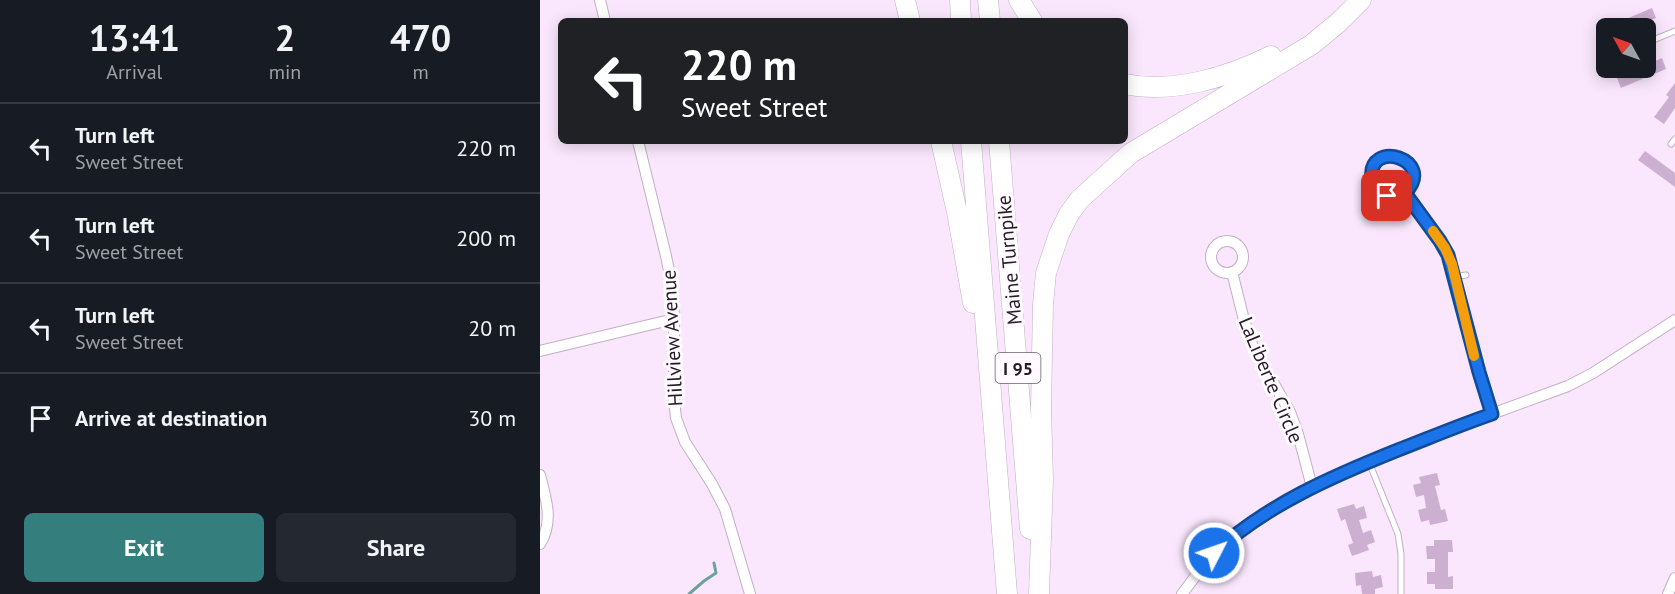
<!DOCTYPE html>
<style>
body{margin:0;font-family:"PT Sans",sans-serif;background:#242831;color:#f1f3f6;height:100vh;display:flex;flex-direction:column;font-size:22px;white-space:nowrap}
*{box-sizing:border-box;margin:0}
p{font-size:20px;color:#9ea1a6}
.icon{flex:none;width:33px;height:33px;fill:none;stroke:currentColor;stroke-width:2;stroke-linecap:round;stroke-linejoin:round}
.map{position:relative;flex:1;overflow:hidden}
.drawer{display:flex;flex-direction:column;background:#171b24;width:540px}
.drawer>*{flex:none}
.guide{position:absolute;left:18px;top:18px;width:570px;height:126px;border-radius:9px;box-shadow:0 3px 15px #0003;background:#202124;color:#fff;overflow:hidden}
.needle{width:39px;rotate:310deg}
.controls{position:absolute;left:1056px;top:18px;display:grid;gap:12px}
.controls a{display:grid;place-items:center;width:60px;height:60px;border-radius:9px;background:#171b24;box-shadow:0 3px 15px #0003;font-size:30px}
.pin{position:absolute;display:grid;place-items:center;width:51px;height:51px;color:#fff;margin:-26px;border-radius:12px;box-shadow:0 3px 9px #0006}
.me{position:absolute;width:66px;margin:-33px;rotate:49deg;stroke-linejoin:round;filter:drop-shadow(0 0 4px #0008)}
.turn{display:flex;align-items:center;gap:21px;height:126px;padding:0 24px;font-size:27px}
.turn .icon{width:78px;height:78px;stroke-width:2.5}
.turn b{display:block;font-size:42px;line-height:51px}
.eta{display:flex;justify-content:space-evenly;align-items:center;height:102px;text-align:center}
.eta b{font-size:36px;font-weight:700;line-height:42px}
.cta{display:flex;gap:12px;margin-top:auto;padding:12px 24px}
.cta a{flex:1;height:69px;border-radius:9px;background:#357e7e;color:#fff;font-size:24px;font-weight:700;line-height:69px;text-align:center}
.cta a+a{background:#242831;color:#f1f3f6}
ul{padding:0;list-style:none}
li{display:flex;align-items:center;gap:18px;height:90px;padding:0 24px;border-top:2px solid #363941}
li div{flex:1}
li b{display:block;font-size:22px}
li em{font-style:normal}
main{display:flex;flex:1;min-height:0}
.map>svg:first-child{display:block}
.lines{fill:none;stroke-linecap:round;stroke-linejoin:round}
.stream{stroke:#6ba2a1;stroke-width:3}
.building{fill:#cdafd1}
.lane-casing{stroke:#c1afc4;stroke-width:7}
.street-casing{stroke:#c1afc4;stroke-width:12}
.highway-casing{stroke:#c1afc4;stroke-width:21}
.lane{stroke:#fff;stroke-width:5}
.street{stroke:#fff;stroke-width:10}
.highway{stroke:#fff;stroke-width:20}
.route-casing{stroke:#114b97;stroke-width:15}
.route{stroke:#1a73e8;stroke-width:10}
.slow{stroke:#f59e0b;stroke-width:10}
.labels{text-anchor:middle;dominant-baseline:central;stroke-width:6;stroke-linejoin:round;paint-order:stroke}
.shield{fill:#fefaff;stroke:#655f66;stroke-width:1.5}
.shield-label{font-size:18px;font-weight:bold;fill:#241d25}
.street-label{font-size:20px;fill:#241d25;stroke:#fefaff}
</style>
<main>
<section class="drawer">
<div class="eta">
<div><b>13:41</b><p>Arrival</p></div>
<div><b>2</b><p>min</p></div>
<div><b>470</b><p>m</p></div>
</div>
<ul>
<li><svg class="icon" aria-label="left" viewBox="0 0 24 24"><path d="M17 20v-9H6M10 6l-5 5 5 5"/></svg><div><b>Turn left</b><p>Sweet Street</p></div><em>220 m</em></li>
<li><svg class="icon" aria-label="left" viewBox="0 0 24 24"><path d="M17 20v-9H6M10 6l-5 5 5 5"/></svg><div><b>Turn left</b><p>Sweet Street</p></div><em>200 m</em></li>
<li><svg class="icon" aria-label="left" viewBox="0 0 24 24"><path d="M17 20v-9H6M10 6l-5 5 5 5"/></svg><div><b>Turn left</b><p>Sweet Street</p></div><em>20 m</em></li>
<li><svg class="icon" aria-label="arrive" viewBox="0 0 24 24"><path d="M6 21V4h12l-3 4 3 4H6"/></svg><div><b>Arrive at destination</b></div><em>30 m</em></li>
</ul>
<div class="cta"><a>Exit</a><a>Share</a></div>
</section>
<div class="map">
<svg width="1135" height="594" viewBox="0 0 1135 594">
<rect width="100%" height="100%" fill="#fae7fd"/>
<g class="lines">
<path class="stream" d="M149 594 164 581 176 573 174 563"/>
</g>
<path class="building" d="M1112 8 1116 18 1092 28H1067V27Z
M1122 58 1126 69 1081 88 1077 78 1100 68H1106V65Z
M1135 83V108L1124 124 1114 117 1129 97 1126 95Z
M1105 151 1135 173V187L1098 160Z
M897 473 900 485 895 486 901 510 905 509 908 521 890 525 889 520 881 522 878 510 886 508 884 495 876 497 873 485 881 483 879 477Z
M814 504 816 509 824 506 827 518 819 520 823 533 831 530 835 542 827 545 829 550 812 556 808 545 813 543 805 519 801 521 797 509Z
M894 540H912L913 552H908V577L913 576V589H895V584H887V572H895V559H887L886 546H894Z
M832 571 833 577 841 575 843 587 835 589V594H822L821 585 816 586 815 573Z"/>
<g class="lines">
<defs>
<path id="lane" d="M1106 43 1135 31
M1131 144 1135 139
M915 277 926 275
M829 462 858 534 861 554V594"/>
<path id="street" d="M60 0 65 21
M98 141 126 256 133 290 134 319V400L136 418 145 442 172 484 185 509 210 594
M831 176a21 21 0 1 1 42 0a21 21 0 1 1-42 0Z
M865 193 900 241 908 255 939 372 952 414
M671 257a16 16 0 1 1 32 0a16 16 0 1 1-32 0Z
M692 272 704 320 713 347 750 412 758 434 772 487
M0 351 134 319
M0 475C6 498 14 522 0 544
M642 594 663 566 692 537 757 495 829 462 919 426 1028 386 1053 373 1135 320
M1128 594 1135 578"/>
<path id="highway" d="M365 0 370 21
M420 0 421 21
M448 0 450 21
M479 0 492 21
M585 84C633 94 688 77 731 56
M401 141 417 212 433 303
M431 141 467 594
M459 141 490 529
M499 594 503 479 501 409 503 304 506 273 519 234 529 214 540 199 591 153 771 45 798 23 821 0"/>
</defs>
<use href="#lane" class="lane-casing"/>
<use href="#street" class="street-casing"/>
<use href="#highway" class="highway-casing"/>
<use href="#lane" class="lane"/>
<use href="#street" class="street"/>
<use href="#highway" class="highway"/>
</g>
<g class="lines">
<defs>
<path id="route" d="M674 553C726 505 793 476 858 450 889 438 920 425 952 414L939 372 908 255 900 241 865 193C898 159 826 138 832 179 833 188 839 193 847 196"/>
</defs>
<use href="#route" class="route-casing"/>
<use href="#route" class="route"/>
<path class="slow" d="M893 231 905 248 912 264 934 356"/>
</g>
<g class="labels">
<rect class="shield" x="455.5" y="353" width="45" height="30" rx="4.5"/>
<g class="shield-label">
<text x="478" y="368">I 95</text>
</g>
<g class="street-label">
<text transform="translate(469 260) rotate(-95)">Maine Turnpike</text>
<text transform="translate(132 338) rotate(-93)">Hillview Avenue</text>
<text transform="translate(731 380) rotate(67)">LaLiberte Circle</text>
</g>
</g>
</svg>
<div class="controls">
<a><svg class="needle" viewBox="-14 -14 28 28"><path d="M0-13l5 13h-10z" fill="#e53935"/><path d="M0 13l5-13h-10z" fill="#9ea1a6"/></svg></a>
</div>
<div class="pin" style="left:847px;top:196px;background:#d93025"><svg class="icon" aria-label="arrive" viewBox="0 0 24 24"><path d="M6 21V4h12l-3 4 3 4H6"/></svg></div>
<svg class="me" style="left:674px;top:553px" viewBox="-20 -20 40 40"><circle r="17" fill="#1a73e8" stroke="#fff" stroke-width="3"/><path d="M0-11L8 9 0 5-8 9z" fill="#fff"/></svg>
<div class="guide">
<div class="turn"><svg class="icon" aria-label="left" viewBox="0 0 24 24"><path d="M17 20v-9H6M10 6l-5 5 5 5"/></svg><div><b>220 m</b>Sweet Street</div></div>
</div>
</div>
</main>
